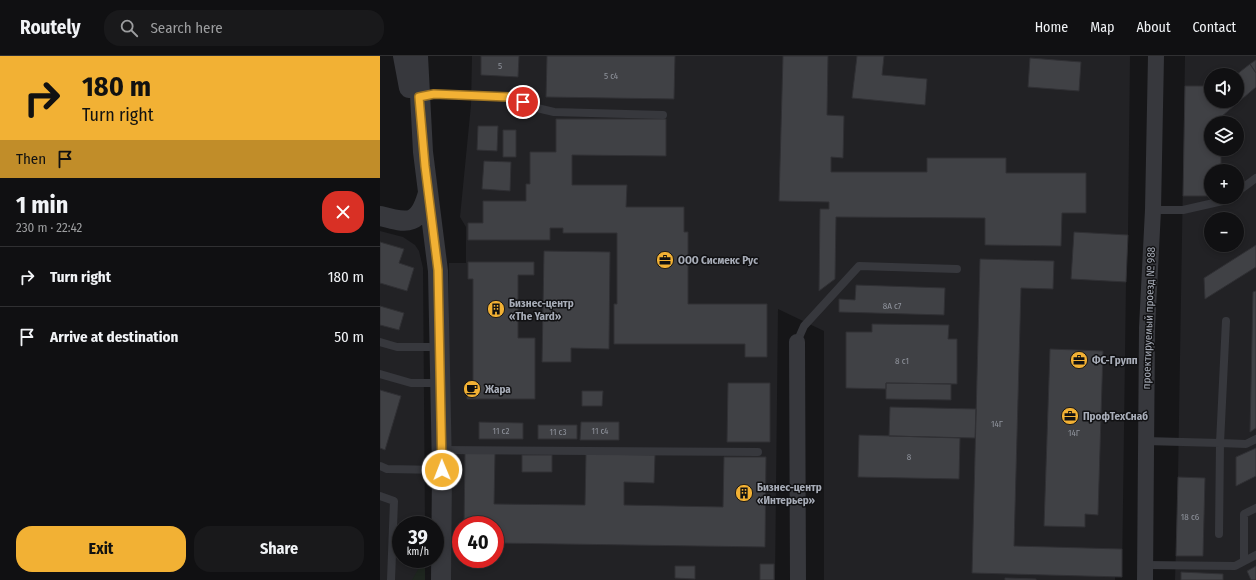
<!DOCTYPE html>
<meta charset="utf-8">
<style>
body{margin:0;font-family:"Fira Sans Condensed",sans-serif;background:#19191b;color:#f1f3f6;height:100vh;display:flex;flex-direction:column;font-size:15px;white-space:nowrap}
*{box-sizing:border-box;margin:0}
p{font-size:13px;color:#9c9d9f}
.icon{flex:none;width:22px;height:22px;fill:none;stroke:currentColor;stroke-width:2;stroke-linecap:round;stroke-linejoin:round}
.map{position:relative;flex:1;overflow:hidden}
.drawer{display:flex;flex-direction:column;background:#101012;width:380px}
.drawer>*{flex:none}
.hud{background:#f2b134;color:#111;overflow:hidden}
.controls{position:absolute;left:824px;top:12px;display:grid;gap:8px}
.controls a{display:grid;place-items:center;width:40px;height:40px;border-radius:50%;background:#101012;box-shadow:0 2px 6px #0003,0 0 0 1px #303032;font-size:20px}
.speed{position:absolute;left:12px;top:460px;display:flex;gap:8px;font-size:20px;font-weight:700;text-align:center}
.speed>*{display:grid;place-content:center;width:52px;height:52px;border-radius:50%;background:#101012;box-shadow:0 2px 6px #0003,0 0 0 1px #303032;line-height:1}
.speed small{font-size:10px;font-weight:400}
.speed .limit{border:6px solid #d22;background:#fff;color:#111}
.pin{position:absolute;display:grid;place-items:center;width:34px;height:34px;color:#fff;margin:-17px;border:2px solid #fff;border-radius:50%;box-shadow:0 1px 4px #0007}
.me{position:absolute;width:44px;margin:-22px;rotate:359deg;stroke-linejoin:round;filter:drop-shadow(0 0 3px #0008)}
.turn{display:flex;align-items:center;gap:14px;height:84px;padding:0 16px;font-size:18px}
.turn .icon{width:52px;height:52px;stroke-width:2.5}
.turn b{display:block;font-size:28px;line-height:34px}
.then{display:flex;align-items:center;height:38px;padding:0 16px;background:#0003;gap:8px;font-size:15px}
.round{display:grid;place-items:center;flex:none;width:42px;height:42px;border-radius:16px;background:#19191b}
.head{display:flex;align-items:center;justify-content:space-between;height:68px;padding:0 16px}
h1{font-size:24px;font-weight:700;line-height:30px}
.button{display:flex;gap:8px;margin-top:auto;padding:8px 16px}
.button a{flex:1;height:46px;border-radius:16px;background:#f2b134;color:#111;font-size:16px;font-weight:700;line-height:46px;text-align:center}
.button a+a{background:#19191b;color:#f1f3f6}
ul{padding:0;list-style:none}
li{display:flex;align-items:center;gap:12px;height:60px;padding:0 16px;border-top:1px solid #303032}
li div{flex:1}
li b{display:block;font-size:15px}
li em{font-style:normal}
header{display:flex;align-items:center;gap:24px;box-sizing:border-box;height:56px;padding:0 20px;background:#101012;border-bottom:1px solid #303032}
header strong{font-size:19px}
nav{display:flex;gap:22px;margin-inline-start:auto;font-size:14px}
.search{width:280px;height:36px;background:#19191b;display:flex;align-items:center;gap:10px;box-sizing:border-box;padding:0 14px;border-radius:16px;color:#9c9d9f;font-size:15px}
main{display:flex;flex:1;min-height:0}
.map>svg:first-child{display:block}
.built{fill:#222225;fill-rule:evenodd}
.green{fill:#1e261f}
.building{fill:#404145;stroke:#303034}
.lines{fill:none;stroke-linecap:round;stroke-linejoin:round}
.service{stroke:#37383d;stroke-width:8}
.minor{stroke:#37383d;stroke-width:16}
.tertiary{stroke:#37383d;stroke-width:20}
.route-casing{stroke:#9d7322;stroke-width:10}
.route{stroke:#f2b134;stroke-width:7}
.labels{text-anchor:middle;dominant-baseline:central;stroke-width:3;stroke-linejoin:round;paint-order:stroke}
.number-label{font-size:9px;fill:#8e929b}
.poi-label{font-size:11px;font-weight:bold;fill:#a8adb8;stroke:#111113;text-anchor:start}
.street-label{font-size:11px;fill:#a8adb8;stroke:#111113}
</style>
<header>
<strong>Routely</strong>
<div class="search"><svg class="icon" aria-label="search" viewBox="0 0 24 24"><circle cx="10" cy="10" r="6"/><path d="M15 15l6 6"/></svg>Search here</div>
<nav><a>Home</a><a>Map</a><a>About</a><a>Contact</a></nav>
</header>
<main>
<section class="drawer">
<div class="hud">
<div class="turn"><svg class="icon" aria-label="right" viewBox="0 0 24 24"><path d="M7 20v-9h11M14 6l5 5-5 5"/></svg><div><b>180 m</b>Turn right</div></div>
<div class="then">Then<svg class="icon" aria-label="arrive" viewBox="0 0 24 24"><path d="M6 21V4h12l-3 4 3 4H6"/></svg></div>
</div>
<div class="head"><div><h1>1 min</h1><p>230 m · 22:42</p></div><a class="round" style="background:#d93025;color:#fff"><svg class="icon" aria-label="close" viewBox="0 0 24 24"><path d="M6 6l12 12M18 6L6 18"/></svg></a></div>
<ul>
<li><svg class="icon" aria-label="right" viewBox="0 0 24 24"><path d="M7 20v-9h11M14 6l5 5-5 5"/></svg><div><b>Turn right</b></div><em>180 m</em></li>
<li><svg class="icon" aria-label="arrive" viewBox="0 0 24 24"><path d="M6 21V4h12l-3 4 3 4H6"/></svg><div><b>Arrive at destination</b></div><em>50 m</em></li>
</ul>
<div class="button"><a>Exit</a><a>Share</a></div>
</section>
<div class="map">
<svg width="876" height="524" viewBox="0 0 876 524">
<rect width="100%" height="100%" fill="#161618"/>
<path class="built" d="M92 0H750L748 179 746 226 742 521H735V524H444V275L398 253 395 524H69V207H86V171L80 161 91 49ZM81 469H115V503H81Z
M805 0H876V524H795L798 421ZM831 19H857V45H831ZM831 67H857V93H831ZM831 115H857V141H831ZM831 163H857V189H831Z
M0 175 23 181 35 189 39 195 43 212 45 469H21V503H45V524H0Z"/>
<path class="green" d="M44 503H45V524H32Z"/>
<path class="building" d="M101 0H139L138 21 101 19Z
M167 0H295L294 43 166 41Z
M403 0H448L447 59 464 60 463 102 451 101V116H547V102H626V117H706V157H682L681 190 605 189V162L456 161 455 223 439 235 440 153H449V146L399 145Z
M477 0H504L502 19 547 23 545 49 472 42Z
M650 2 701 6 699 35 648 31Z
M876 4V17L870 8Z
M870 8 876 17V31L841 61V67H831V93H841V115H831L830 140H803L805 30H831V45H857L856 19Z
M176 63H286V100L192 99V129H247L246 151H304V176H308V248H387V301H365V288H234V248H237V177H183V172H170V184H88V167H103V145H146V128H150V96H176Z
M98 70H118L117 95 97 94Z
M123 74H136V101H123Z
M104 105 131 106 130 135 102 133Z
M694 176 748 179 746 226 691 223Z
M0 186 24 193 19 207 34 212 27 235 0 227Z
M876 189V211L825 243 824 222Z
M164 195 230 196 229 293 191 292V306H162Z
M600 203 674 205 673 233 641 232 634 490 742 493V521L592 517Z
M88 206H154V219H138V282H155V343H87V330H93V223H88Z
M476 229 565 232 564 259 459 256V243L475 244Z
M876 235V372L870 376 873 236Z
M0 250 24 257 19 274 0 269Z
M492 268 569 269 568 283H577V328L506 327V333L466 332V276H492Z
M670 293 723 295 718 459 705 458V471L664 470Z
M348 327H390V386H347Z
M506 327 571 328V344L506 343Z
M0 334 21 340 5 394 0 392Z
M202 335H223L222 350H202Z
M510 351 596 353 595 382 509 380Z
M99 366 143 367V383H99Z
M201 366H239V384H200Z
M158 369H197V383H158Z
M479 379 580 382 579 423 478 421Z
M876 392V420L856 430V401Z
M85 397H115L114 448 205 449 206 398 275 399 274 427 244 426V449L343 451 344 401H386L385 491 115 487V469H84Z
M142 399H172V416H142Z
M798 421 825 422 823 500H796Z
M380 508H394V524H380Z
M295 510H315V523L295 522Z
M876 510V524H871L867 515Z
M801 516 843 518V524H801Z
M625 522 656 523V524H625Z"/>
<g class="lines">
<path class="service" d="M40 41 54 38 129 41 157 52 174 56 283 59
M857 136 876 122
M773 154H803L847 144 851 141
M0 286 17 291H60
M417 286 424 270 479 210 577 213
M0 318 31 327H60
M765 385 840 387 846 265
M62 394 378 396
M0 410 7 413 62 414
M0 440 14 445 11 524
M839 478 840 387 866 388 876 383
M864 505V458L876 452
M765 509 855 510 876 499"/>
<path class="minor" d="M417 286 418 524
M765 524 767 272 773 154 776 0"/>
<path class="tertiary" d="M23 0 29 32
M38 0 43 96 58 215 62 414 61 524
M0 160C29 168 39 169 48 137"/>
</g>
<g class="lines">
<defs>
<path id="route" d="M62 414 58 214 45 110 39 41 54 38 129 41 143 46"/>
</defs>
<use href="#route" class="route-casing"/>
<use href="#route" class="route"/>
</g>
<defs>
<symbol id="office-disc" viewBox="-11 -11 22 22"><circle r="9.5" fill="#f2b134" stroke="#111113"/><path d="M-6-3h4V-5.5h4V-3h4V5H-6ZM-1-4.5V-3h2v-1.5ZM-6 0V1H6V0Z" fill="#111"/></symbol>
<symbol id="building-disc" viewBox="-11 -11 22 22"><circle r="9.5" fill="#f2b134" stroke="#111113"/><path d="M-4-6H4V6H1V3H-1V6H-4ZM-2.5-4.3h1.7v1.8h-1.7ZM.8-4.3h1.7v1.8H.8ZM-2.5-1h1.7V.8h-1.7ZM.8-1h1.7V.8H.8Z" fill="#111"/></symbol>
<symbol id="cafe-disc" viewBox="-11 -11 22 22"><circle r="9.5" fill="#f2b134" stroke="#111113"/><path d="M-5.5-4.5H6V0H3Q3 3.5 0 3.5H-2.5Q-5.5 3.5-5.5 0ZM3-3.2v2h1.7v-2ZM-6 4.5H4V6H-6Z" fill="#111"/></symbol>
</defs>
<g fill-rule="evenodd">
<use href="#office-disc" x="275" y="194" width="20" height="20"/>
<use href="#building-disc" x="106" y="243" width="20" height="20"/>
<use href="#office-disc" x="689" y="294" width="20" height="20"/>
<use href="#cafe-disc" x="82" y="323" width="20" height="20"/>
<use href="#office-disc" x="680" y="350" width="20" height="20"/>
<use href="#building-disc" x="354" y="427" width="20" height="20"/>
</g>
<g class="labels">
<g class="number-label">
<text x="120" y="10">5</text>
<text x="231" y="20">5 с4</text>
<text x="512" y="250">8А с7</text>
<text x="522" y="305">8 с1</text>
<text x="617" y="368">14Г</text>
<text x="121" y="375">11 с2</text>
<text x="220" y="375">11 с4</text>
<text x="178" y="376">11 с3</text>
<text x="694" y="377">14Г</text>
<text x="529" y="401">8</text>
<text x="810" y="461">18 с6</text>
</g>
<g class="poi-label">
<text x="298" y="204">ООО Сисмекс Рус</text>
<text x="129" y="247">Бизнес-центр<tspan x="129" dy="13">«The Yard»</tspan></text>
<text x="712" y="304">ФС-Групп</text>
<text x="105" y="333">Жара</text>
<text x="703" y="360">ПрофТехСнаб</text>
<text x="377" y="431">Бизнес-центр<tspan x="377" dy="13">«Интерьер»</tspan></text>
</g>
<g class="street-label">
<text transform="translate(769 262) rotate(-88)">проектируемый проезд № 988</text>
</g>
</g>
</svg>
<div class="controls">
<a><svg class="icon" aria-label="sound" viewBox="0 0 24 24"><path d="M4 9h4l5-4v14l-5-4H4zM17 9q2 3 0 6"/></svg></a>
<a><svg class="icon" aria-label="layers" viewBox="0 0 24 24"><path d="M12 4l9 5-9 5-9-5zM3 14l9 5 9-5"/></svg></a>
<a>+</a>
<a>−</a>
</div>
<div class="speed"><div>39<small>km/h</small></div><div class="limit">40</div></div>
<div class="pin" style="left:143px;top:46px;background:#d93025"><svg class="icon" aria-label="arrive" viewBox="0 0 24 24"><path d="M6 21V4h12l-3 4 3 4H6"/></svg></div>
<svg class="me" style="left:62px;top:414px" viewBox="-20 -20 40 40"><circle r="17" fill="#f2b134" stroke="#fff" stroke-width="3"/><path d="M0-11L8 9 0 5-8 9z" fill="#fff"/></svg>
</div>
</main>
